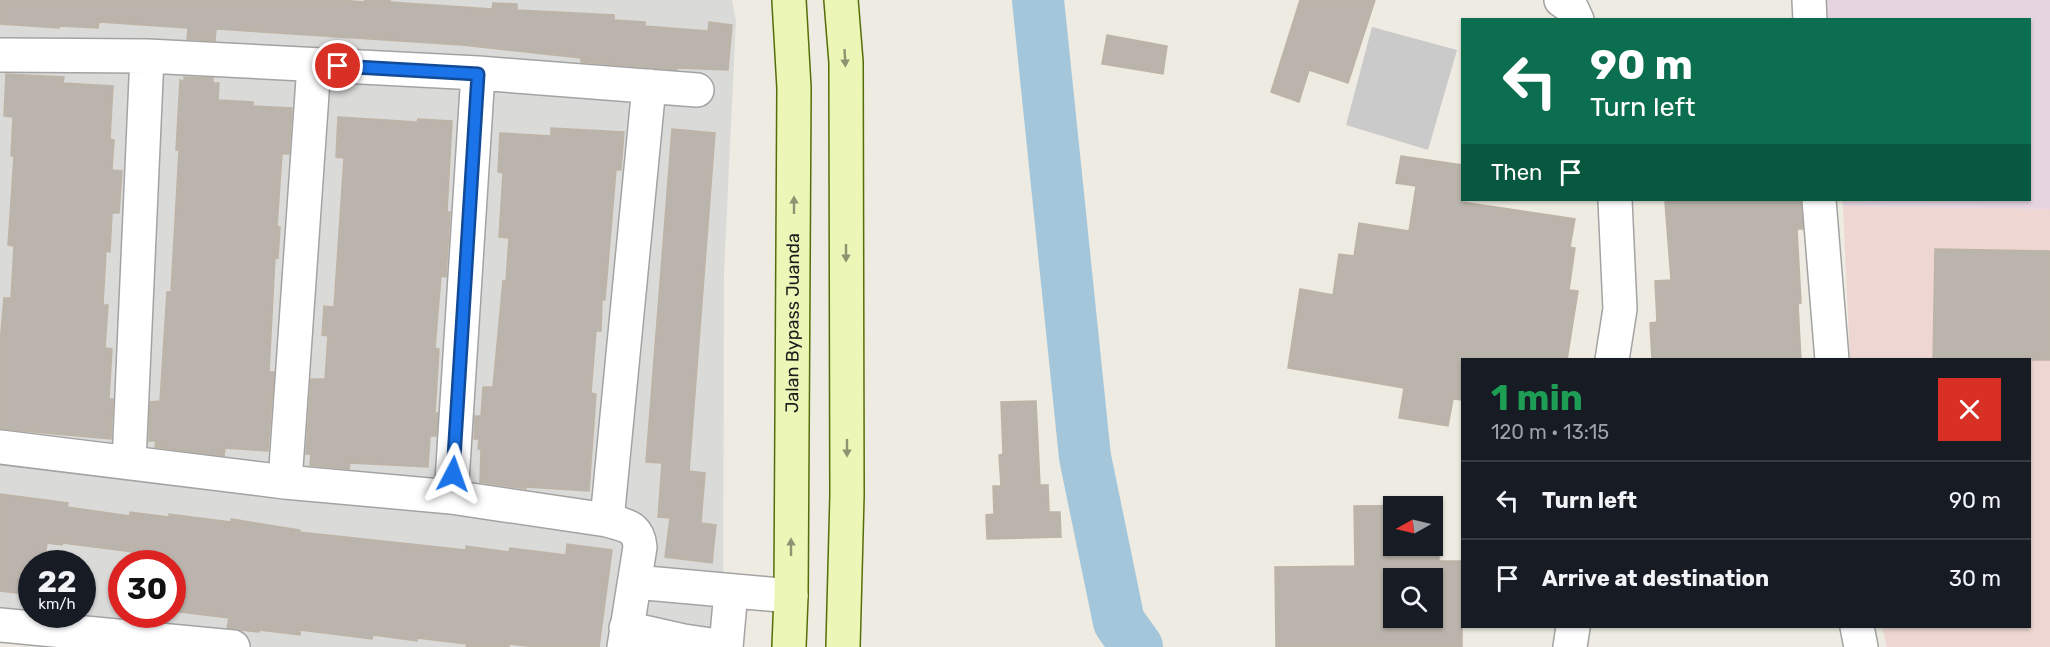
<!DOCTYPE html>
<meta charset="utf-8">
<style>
body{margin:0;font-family:Rubik,sans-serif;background:#20242c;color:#f1f3f6;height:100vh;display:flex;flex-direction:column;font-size:22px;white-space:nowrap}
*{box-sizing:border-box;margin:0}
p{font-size:20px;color:#9ea1a6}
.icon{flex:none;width:33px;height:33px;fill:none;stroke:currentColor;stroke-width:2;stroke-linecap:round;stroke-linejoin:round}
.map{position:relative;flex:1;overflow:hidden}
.panel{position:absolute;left:1461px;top:358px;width:570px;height:270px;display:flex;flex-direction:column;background:#171b24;border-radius:0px;box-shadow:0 2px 4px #0004}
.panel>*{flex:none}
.top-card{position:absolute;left:1461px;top:18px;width:570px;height:183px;border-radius:0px;box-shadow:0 2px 4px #0004;background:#0b6e4f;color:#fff;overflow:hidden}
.needle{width:39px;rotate:262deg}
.fabs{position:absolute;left:1383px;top:496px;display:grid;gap:12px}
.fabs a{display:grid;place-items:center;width:60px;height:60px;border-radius:0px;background:#171b24;box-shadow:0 2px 4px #0004;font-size:30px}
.speed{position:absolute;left:18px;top:550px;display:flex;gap:12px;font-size:30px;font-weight:700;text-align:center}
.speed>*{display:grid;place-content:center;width:78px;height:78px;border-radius:50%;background:#171b24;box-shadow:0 2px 4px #0004;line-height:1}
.speed small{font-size:15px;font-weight:400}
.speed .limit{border:9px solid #d22;background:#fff;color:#111}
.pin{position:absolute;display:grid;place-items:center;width:51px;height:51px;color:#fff;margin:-26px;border:3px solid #fff;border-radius:50%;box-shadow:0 2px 6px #0007}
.me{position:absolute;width:66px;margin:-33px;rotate:4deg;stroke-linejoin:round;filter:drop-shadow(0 0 4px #0008)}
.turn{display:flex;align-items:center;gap:21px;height:126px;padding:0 30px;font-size:27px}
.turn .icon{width:78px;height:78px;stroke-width:2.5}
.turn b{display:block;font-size:42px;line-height:51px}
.then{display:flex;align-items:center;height:57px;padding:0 30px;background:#0003;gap:12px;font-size:22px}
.round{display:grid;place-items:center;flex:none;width:63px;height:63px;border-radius:0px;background:#20242c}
.summary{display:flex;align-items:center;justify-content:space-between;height:102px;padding:0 30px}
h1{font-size:36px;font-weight:700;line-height:45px;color:#1e9e55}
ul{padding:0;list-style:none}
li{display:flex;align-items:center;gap:18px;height:78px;padding:0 30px;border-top:2px solid #363941}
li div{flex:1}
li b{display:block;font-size:22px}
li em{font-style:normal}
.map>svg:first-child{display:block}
.residential{fill:#dadad9;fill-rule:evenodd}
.commercial{fill:#eed7d2}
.industrial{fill:#e6d5e1}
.religious{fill:#cacaca}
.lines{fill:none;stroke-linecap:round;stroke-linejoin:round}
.river{stroke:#a4c6da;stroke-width:52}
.building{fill:#bab4ac;stroke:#beb4a6;stroke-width:1.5;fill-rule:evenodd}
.street-casing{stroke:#a3a3a3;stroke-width:36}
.secondary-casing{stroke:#566e09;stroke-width:36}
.street{stroke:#fff;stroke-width:33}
.secondary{stroke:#ebf6b7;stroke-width:33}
.oneway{fill:#8e9471}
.route-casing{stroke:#114b97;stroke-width:15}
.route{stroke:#1a73e8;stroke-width:10}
.labels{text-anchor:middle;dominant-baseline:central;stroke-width:4.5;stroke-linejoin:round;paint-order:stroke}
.street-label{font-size:18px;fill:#1c1c1c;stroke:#fff}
</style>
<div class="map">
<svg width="2050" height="647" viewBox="0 0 2050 647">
<rect width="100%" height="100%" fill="#edebe2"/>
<path class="residential" d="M0 0H732L736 21 724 272 723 647H57L0 639ZM32 564H82V615H32ZM122 564H172V615H122Z"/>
<path class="commercial" d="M1843 206 2050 209V647H1887L1882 627H2030V360H1850Z"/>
<path class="industrial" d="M1821 0H2050V209L1843 206 1842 200H2030V20L1822 19Z"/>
<path class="religious" d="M1372 27 1457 50 1428 150 1346 125Z"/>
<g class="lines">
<path class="river" d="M1038 0 1085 457 1119 622 1137 647"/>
</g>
<path class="building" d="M0 0H338L365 2V0H390V2L492 9 493 3 517 4V10L614 15V20L645 22V26L708 31 709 22 732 25 728 70 677 68V70L581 62V58L462 45 216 29 215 41 187 39 188 28 99 22 98 28 60 26 59 28 0 24Z
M1300 0H1375L1348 83 1309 70 1299 102 1271 92Z
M1107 35 1167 46 1163 74 1102 64Z
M6 74 64 77 63 83 113 86 110 139 114 140 112 170 122 171 119 213H112L110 252 106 251 103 305H108L105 348 112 349 109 399H113L111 439 0 429V344L4 298H11L14 246 8 245 14 156H11L13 117 4 116Z
M184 77 213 78V83H219L218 100 253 102V106L292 108 289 154H282L277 227H280L278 258 275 257 269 372H274L268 451 225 448 224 456 155 447 156 441H149L150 402 160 401 167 292H171L179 150H176L180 80 184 81Z
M338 117 417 122 418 119 452 121 447 212H450L446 277 441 276 435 348 439 349 435 413H438L436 436H430L428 467 350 463 349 469 310 465 311 454H306L311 379H325L328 336 322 335 324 306 334 307 344 158 336 157Z
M551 128 624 132 621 170H616L605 300H602L601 331H596L591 393 596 394 589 491 526 487V489L480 482 481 449H478L479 439H474L475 416H481L483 387H493L503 281H506L509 238 499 237 503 173 498 172 500 133 551 136Z
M672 129 715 133 689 471 705 473 701 523 716 525 712 563 665 557 670 518 658 517 662 463 646 462Z
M1401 156 1462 165V202L1575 219 1570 247 1575 248 1569 290 1578 291 1567 360H1462V400L1453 399 1448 426 1399 418 1404 388 1288 368 1300 289 1333 295 1339 254 1354 256 1359 223 1409 231 1416 186 1396 183Z
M1701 200H1741V201L1801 200 1803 229H1797L1801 303 1798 304 1801 360H1652L1650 323 1657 322 1655 281 1671 280 1665 202Z
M1935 249 2050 251V360H1933Z
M1036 401 1040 485H1048L1049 512H1060L1061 537 987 539 986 515 994 514 993 486H1001L999 455 1003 454 1001 402Z
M0 494 68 503 67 507 130 516V512L169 517V514L231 522V519L300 530 299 532 466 550V546L509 552 510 548 566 555 567 544 612 550 599 647H536L509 644V647H466L467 644 417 638V641L373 635 372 639 300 630V635L259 630V632L240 630 227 628 229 618 172 611V557L63 543 62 545 47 543 44 564H32V595L0 591Z
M1438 505 1439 561H1462V647H1276L1275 567 1355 566 1354 506ZM1394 507H1432V546H1394ZM1394 579H1432V618H1394Z"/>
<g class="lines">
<defs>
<path id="street" d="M1561 0 1571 7 1577 20
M1809 0 1810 20
M0 55 147 56 478 73 697 90
M1819 200 1832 360
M1612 360 1620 309 1615 200
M0 447 285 482 451 497 607 520C625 526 638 525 640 547L624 647
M129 462 147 56
M285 482 314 65
M451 497 478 73
M607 520 649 86
M635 582 791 596
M0 625 233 647
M1857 627 1861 647
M626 628 684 641 724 647
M726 647 731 591
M1570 647 1573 627"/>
<g id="secondary">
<path d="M841 0 846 62 847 495 843 647"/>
<path id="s1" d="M789 647 791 596 794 88 789 0"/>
</g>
</defs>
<use href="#street" class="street-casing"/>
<use href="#secondary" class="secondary-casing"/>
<use href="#street" class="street"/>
<use href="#secondary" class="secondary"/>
</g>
<defs><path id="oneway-solid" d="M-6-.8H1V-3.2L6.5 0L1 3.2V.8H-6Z" transform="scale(1.5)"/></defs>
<g class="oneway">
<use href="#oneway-solid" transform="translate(845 58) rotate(87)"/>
<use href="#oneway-solid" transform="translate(794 205) rotate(-90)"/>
<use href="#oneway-solid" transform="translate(846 253) rotate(90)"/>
<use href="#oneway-solid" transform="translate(847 448) rotate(90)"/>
<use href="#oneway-solid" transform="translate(791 547) rotate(-90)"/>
</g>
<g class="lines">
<defs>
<path id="route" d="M338 66 478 74 453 474"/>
</defs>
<use href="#route" class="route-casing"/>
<use href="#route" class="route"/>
</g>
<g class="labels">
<g class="street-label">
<text stroke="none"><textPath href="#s1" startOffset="324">Jalan Bypass Juanda</textPath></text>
</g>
</g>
</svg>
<div class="fabs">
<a><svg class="needle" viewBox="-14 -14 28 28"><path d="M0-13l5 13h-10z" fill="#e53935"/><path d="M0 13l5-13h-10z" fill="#9ea1a6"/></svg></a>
<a><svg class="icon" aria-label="search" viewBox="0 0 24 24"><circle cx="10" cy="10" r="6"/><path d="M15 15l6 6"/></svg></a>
</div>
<div class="speed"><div>22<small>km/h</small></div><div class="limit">30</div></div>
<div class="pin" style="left:338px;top:66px;background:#d93025"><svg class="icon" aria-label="arrive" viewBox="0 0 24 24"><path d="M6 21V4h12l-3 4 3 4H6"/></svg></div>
<svg class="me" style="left:453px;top:474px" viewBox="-20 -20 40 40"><path d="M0-17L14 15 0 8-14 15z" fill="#1a73e8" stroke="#fff" stroke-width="4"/></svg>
<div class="top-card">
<div class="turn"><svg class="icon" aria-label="left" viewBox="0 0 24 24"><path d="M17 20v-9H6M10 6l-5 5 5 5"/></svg><div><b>90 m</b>Turn left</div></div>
<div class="then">Then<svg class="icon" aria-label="arrive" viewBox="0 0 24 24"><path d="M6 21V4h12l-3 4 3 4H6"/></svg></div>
</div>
<section class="panel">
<div class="summary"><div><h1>1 min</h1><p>120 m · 13:15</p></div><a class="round" style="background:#d93025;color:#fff"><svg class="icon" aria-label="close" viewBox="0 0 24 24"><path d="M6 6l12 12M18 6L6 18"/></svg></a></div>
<ul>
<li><svg class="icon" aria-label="left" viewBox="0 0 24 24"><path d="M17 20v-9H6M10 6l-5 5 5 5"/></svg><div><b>Turn left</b></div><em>90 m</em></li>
<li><svg class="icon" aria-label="arrive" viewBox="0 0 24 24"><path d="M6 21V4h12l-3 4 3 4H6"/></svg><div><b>Arrive at destination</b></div><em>30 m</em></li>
</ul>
</section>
</div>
